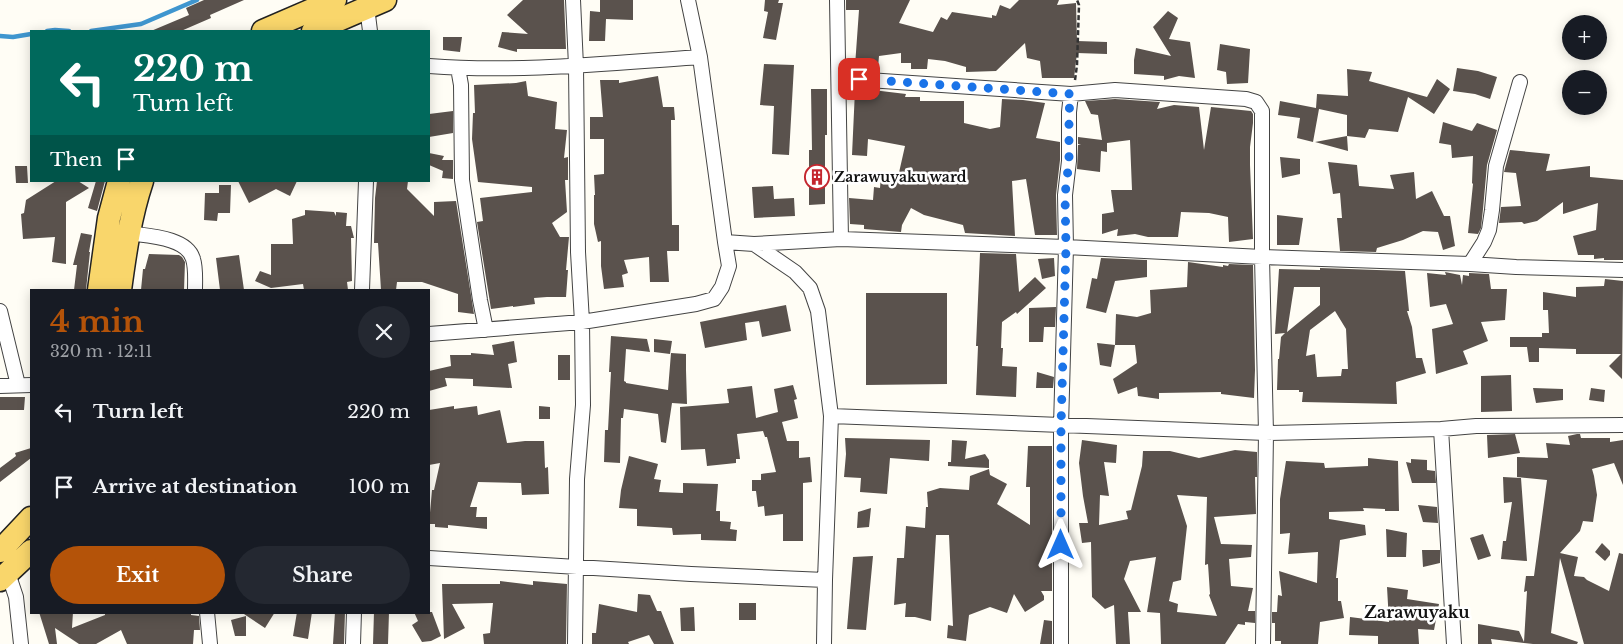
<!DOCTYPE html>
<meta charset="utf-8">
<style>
body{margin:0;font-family:"Libre Baskerville",serif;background:#242831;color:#f1f3f6;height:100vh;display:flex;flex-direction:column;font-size:19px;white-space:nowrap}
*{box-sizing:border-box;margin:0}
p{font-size:16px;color:#9ea1a6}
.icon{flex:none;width:28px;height:28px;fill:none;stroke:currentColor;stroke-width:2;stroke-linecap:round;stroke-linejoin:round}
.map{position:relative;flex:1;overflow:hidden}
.drawer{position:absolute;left:30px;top:289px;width:400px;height:325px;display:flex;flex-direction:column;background:#171b24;border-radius:0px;box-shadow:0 2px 12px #0003}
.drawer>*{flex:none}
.banner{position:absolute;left:30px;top:30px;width:400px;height:152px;border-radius:0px;box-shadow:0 2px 12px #0003;background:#00695c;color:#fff;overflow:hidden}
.tools{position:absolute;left:1562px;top:15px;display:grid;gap:10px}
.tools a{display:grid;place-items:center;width:45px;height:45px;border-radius:50%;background:#171b24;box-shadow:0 2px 12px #0003;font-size:25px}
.pin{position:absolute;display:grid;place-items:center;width:42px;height:42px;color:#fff;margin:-21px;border-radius:10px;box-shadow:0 2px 8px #0006}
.me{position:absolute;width:55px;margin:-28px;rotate:0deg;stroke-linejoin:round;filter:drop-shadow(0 0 4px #0008)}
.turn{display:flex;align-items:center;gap:18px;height:105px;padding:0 20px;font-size:22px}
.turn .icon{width:65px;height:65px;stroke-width:2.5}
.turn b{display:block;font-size:35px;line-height:42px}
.then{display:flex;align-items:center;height:48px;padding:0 20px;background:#0003;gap:10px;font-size:19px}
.round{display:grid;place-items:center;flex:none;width:52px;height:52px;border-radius:26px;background:#242831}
.head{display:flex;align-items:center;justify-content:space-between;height:85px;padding:0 20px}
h1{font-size:30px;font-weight:800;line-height:38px;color:#b45309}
.button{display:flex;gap:10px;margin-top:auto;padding:10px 20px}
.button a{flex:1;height:58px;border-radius:30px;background:#b45309;color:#fff;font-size:20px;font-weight:800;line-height:58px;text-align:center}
.button a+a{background:#242831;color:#f1f3f6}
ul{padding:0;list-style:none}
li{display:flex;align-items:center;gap:15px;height:75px;padding:0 20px}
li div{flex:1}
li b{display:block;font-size:19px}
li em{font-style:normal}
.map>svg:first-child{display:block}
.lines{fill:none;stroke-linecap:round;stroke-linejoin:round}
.stream{stroke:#3f96cf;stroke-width:4.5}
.building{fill:#5a524d;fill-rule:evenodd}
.minor-casing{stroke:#444;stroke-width:16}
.primary-casing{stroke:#222;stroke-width:25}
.path{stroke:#333;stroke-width:2.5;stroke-dasharray:5 2.5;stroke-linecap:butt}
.minor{stroke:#fff;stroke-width:14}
.primary{stroke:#f9d66b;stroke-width:22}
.route{stroke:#1a73e8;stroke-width:9;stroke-dasharray:0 16.2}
.labels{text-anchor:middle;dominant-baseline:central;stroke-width:5;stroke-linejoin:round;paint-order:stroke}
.poi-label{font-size:14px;font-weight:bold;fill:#111;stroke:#fff;text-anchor:start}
.quarter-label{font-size:16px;font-weight:bold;fill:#111;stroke:#fff}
</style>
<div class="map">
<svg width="1623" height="644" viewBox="0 0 1623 644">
<rect width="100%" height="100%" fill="#fffdf5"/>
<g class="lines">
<path class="stream" d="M47 31 55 30 69 31
M91 31 141 24 197 0
M0 36 13 37 31 34"/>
</g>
<path class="building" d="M204 0H244L210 15 211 18 181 31H151L189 15 186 8Z
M523 0H564L566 49H517V52L498 47 502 32 528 34 507 15Z
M600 0H633V20L606 19 605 41H589L590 11 600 12Z
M765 0H779L778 3H783L776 40 763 38 768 12 764 11Z
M846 0H910L899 23 933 32 941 17 947 20 952 12 992 18V15L996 16 1000 5 1010 9 1019 0H1059L1057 5 1076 3 1077 41 1107 42V54L1077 53 1074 78H1042L1040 61 1027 58 1025 43 996 71 966 72V67L945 61 928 59 927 69H911V63H901V53L879 56 878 68 855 66 859 10H846Z
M1168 11 1178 18 1169 39 1190 42 1195 78 1179 76 1164 80V76L1134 74V60L1136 48 1171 56 1153 27Z
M443 37H462L460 52 443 50Z
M1220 44 1250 49 1248 83 1227 84 1226 72 1217 70Z
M764 64 794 65 789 155 772 154 774 106 760 105Z
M1457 68 1478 71 1497 77 1490 99 1475 94 1453 91Z
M1347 69 1372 72 1369 81 1427 97 1437 79 1450 89 1434 114 1408 97 1398 132 1369 129 1365 138 1347 136V115L1319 109 1313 142 1297 138 1300 118 1278 115 1280 101 1316 108 1317 94 1348 96Z
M658 76 663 107H674L675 120H671L672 225H679V251H667L669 282H650L649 257 624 260 628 273 622 275 624 287 604 289 601 266V241L598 242 594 224V195H595L594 175 604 174V139H590V117H603L600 80H619V83Z
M526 81 528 96 557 102 555 129 567 130 564 158 568 157V180H565L567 212 552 223 560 237H569L566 270H568L566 297H547L534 298 535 304 513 307V306L491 309 477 222 483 221 480 198 532 192V187L478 182 472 139 473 113H475L474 85 516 83Z
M811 89H827V135H825V204L809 205V150H812Z
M855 90 881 91 906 94 905 97H920V101H964V123L990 129 1000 127 1002 99 1023 100 1045 103 1036 138 1060 142V160L1056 195 1057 235H1035L1026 179 1012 181 1015 236 965 233 963 225 924 215 911 208 902 225 901 232 864 229V225L850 224 849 198 873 200 874 187 880 188 881 175 898 177 905 146 868 139 867 156 852 155Z
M1115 99 1160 102 1157 109 1174 105 1199 107 1204 150 1211 107 1251 111 1253 114V123L1250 147V165L1253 239 1229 242 1228 217 1209 213 1181 212 1178 237H1148L1135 234 1117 236 1118 229 1102 234V214L1114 212 1111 190H1132L1130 140 1107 143V152L1101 151 1100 172 1077 169 1078 145H1081L1078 144V137L1102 140 1098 115 1091 114 1085 101Z
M453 111V133L429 137V114Z
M1443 122 1472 131 1477 123 1497 130 1487 165 1483 209 1481 228 1478 234 1468 233 1473 184 1472 183 1473 156 1452 158 1451 145 1439 143Z
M1347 136 1348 151 1315 142Z
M1510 150 1550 154 1546 171 1590 166V177L1623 180V260H1604V258L1594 259V255H1578L1573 236 1596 230 1598 203 1563 214V202L1537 221 1524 224 1522 222 1499 223 1501 207 1521 206 1516 173 1504 172Z
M429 153 444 156 442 160H453V179L442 178 443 171 429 165Z
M1280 157 1300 159V174L1282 178Z
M1328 162 1357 165 1359 186 1394 189 1390 175 1414 172 1416 199 1432 191 1444 216H1450L1455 246 1443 250 1438 232 1423 231 1403 240 1377 248 1376 252 1340 251 1337 218H1342L1340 193 1333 194Z
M15 166H27L28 183H16Z
M56 181H78L89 188 66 202V264L52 262 55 237 23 239 21 214 24 213 26 200Z
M96 181H105L97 211 88 208Z
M238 181H297L290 196 276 189 249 203Z
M377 181H408L407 189 434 216V202L456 201 474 314 458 312V294L422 282H397L396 290H381L378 243H374L375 198Z
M219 185H231L230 213H218L217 221 204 220 205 193H219Z
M773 186 774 199 794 198 795 216 754 218 752 187Z
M305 210 334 212 336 216V212L347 213 346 226H351L354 238H351L352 281 347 282 348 290H304L303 284 271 288 255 281 260 271 271 275V244H293L292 219 305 215Z
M1277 215 1303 218 1299 245H1277Z
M81 233 92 235 89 252H90L86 290H74L77 265H73Z
M980 253 1016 254 1019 292 1035 277 1046 288 1017 314 1016 312 1002 322 1001 348H1003L1002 366 1017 367 1016 397 976 395 978 346H976Z
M149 254 179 255 182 257 185 262 184 290H141L143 269H145Z
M239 255 244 290H220L216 258Z
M1054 258 1055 276 1042 279 1038 259Z
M1101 258 1147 260V277L1115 281 1106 313 1086 308 1092 278 1097 279Z
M1188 262 1223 267V265L1228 266 1229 264 1253 265 1255 370 1254 398 1221 394V392L1159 393V399L1138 396 1137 387 1118 394 1113 379 1137 363 1135 345H1115L1116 314 1137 317 1151 313 1150 290 1187 287Z
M1320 268 1405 271 1409 311H1407L1412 327 1416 358H1422L1426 373 1396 382 1397 404 1302 402 1303 392H1299V390H1277L1278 359H1279L1281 337 1285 333 1275 334 1279 269 1320 270ZM1294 287H1320V305L1287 332ZM1335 311 1346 329 1348 369H1342L1341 376 1317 377 1315 354 1306 356 1310 330Z
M1445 272 1460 275 1462 285 1463 275 1469 276V273L1489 274 1491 289H1507L1505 320 1481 322 1488 341 1463 351 1468 364 1436 374 1432 329 1453 324 1446 304 1430 307 1427 273 1446 275Z
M1605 279 1623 281 1622 379 1609 366 1621 354H1576V349L1539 348V362H1529L1527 347H1510V337H1542V333H1549L1548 310H1543V292L1576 297V287L1604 286Z
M866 293H947V384L866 385Z
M786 305 791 331 762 337 759 321 745 323 747 340 705 348 700 322Z
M1056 307 1055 327H1044L1043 342H1029V308Z
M611 336 647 339 650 352 626 349 624 381 626 382V383L668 390 671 353 686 354V370L687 404 672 403 666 443 661 442 658 414 624 409 623 418H621L620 463 604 462 605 430H608L611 372H609Z
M654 339 672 341 670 354 654 352Z
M514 341 517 362 508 364 512 388 473 386V379L445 378 447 386 429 391V371L451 366 450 355H471V353L494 355 492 345Z
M1097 343 1115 345 1111 367 1100 365Z
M558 355H570V380H558Z
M1037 372 1054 377 1053 388H1036Z
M1511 375 1512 411 1481 412V376Z
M793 385 797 399 794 400 798 418 782 422 787 441H799V458L810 457 812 482 803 483V541H783V514L765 516 764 506 758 507 756 491H752V480H761V474L776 472 767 437H765L763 431 737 434 740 459H736V463L707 466 705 449 681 450 680 407 729 403 727 389 752 386 756 418 778 412 774 389Z
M1533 388 1563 389V400L1536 403Z
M1591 388 1605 390 1604 402 1589 400Z
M0 397H25L24 410H0Z
M454 406V409L477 406 478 415 500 410 507 443 525 441H544L545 468 548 467 549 494 522 495 521 483 478 482 470 507H477L476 517H487V529L448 525V528L435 527V524H429L432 490H434L440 463 429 465V410Z
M539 406 550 407V419H539Z
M1515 434 1520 453 1488 458 1487 435Z
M1577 434H1580L1581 438H1610V442L1623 440V485L1614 463 1592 469 1594 476 1597 495 1593 522 1583 521 1580 531 1560 553 1578 557 1574 576 1584 577 1587 580 1609 591 1619 553 1623 554V644H1584L1560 558 1551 633 1578 642 1577 644H1533L1491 639 1492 644H1478V624L1519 631 1524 642 1527 591 1524 592 1526 576H1534L1547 480 1517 477V457L1548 458 1546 443 1570 445 1568 436Z
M845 438 930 440 929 461 890 458 887 494 860 492 861 478 844 477 846 454Z
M952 440 967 441 965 459 985 454 989 460V468L948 466V462H951Z
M1082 440 1117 445 1116 463 1104 462 1109 496 1100 495 1099 525 1128 519 1126 511 1131 510 1142 466 1143 451H1170L1199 458 1235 450 1257 452V477H1255L1256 514 1214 517 1221 544 1252 545 1251 557 1229 559 1231 586 1253 588 1248 611H1255V623L1245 622V625L1238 624 1225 644H1161L1160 613 1147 612 1156 557 1130 561 1124 579 1141 612H1128L1130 644H1116L1114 605 1105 609 1092 597 1091 542 1082 543 1079 523H1088L1083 496 1079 463ZM1177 495 1207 497 1205 565 1208 564 1210 594 1209 595 1217 616 1177 612 1178 604 1169 601 1173 582 1181 580 1187 526Z
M1028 446H1052V591H1041L1044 596V600L1025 612 1014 594 1007 613 990 607 969 615 966 641 947 638 948 625 953 626 949 535H936L931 621 915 617H905L906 603 894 605 897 558H904L906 526 925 528 926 507H928L927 492 940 488 969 490 970 476 989 469 990 475 1007 484 997 504 1030 525V487H1026Z
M31 448V458L0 482V468L16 456 15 453Z
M629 456 658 464 654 479 661 480 659 492 683 493V483L718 484 716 511H720V521L731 522 730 529 737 530 736 541 701 540V534L673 535 672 528 637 526V509L619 508 621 490Z
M1368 458 1398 461 1399 511H1385V509L1363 508 1364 511 1329 512V519L1365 525 1366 535 1340 540 1336 578H1338V601H1341L1344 618 1320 622 1318 644H1281V641H1275V623H1272V612H1277L1278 595 1282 596 1279 571 1317 583 1318 552 1288 554 1290 533 1280 534V499L1286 461 1324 463 1325 468 1368 466Z
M1411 459 1427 460V470L1435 471 1436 483H1412L1406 462 1411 463Z
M1503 477 1521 478 1527 561 1501 559 1503 541H1506L1512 502 1504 503Z
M1418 505 1437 507 1438 523 1423 522Z
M871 508 869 527 857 528 858 512Z
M1386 529 1407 533 1406 557H1387Z
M1483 534 1491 556 1478 560 1470 538Z
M1602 543 1610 551V555L1605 561 1595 552Z
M1422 550H1440V563L1423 567Z
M873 556 866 630 847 629 853 557Z
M500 581 533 585V581L567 584 566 644H484L483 634 490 633 493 603 452 604 465 628 444 639 442 584H500Z
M1387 587 1408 590 1407 599 1439 604 1434 630 1418 629 1419 644H1378V636L1349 635 1350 617 1389 622Z
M638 594 650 595 657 611H661L674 644H654L649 635 628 642 629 644H592V633H596L599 604 637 612Z
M739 603H756V620H739Z
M694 607 695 631H681L680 608Z
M39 612H73L72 628 105 615V612H191V615L199 616 200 630H194L193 644H127L121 630 96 644H79L55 628 57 644H49Z
M241 612H275L265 628Z
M297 612H312L308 639 293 636Z
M335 612H345L344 644H333Z
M374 612H389L388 644H373Z
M414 612H432L441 636 431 641 422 642 412 625 418 621Z
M246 616V636H235L231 620Z
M1044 620 1052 621V644H1040Z"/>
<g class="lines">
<defs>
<path id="minor" d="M573 0 576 66 578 252 582 322 583 405 577 479 575 644
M837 0 841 239
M367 7 370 31
M429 66C518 73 611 63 700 57
M458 68 461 85 462 180 480 300 486 330
M839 78 1071 94 1115 90 1246 99 1256 102 1262 111V257L1266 433 1263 644
M128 233C147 236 187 237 193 259 196 268 195 280 195 290
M725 242 754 244 795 272 810 288 818 311 831 416 825 580 824 644
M754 244 841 239 1066 247 1262 257 1470 264 1516 267 1623 270
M1470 264 1484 242 1489 230 1492 210 1496 166 1520 82
M362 290 366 181
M0 311 18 385
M429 334 582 322 696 304 714 299 722 287 729 266 725 242 700 57 688 0
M0 386 31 385
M831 416 1266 433 1441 429 1476 426 1623 425
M1441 429 1454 644
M429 558 691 574 825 580
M8 573 16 597 21 644
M207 612 210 644
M353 644 354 612
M1061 644V426L1066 247 1065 195 1069 161V112L1071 94"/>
<path id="primary" d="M263 31 335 0
M313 31 385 0
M99 290 109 218 119 181
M120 290C125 253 130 217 142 181
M0 551 31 518
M0 580 31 551"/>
</defs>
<use href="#minor" class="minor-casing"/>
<use href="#primary" class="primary-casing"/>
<path class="path" d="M1075 80 1077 65 1079 5 1077 0"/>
<use href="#minor" class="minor"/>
<use href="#primary" class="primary"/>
</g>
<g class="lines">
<path class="route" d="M859 79 1071 94 1069 112V161L1065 195 1066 247 1061 426V545"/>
</g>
<defs>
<symbol id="building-ring" viewBox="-11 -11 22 22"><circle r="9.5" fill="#fff" stroke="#c4262e" stroke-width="1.5"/><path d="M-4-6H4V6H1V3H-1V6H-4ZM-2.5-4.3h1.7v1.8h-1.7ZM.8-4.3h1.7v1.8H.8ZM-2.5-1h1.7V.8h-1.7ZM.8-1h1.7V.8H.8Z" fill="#c4262e"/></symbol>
</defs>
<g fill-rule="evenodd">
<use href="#building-ring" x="803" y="163" width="28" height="28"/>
</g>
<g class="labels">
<g class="poi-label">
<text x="834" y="177">Zarawuyaku ward</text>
</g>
<g class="quarter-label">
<text x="1417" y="612">Zarawuyaku</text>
</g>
</g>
</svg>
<div class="tools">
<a>+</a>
<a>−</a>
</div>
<div class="pin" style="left:859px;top:79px;background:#d93025"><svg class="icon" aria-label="arrive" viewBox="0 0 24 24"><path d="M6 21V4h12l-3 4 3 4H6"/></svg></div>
<svg class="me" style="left:1061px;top:545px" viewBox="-20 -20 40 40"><path d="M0-17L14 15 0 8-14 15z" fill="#1a73e8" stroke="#fff" stroke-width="4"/></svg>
<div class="banner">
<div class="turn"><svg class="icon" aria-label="left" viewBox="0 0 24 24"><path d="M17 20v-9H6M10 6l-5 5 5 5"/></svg><div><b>220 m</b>Turn left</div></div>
<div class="then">Then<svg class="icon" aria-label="arrive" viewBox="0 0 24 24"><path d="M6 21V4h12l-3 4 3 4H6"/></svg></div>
</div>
<section class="drawer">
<div class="head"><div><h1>4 min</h1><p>320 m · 12:11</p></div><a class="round"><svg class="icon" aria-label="close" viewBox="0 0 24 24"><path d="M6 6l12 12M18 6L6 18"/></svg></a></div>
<ul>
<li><svg class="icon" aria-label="left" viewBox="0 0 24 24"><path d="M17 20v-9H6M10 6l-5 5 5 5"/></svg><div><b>Turn left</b></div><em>220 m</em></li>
<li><svg class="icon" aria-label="arrive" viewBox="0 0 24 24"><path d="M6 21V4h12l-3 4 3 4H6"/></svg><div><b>Arrive at destination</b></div><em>100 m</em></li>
</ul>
<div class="button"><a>Exit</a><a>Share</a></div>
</section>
</div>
